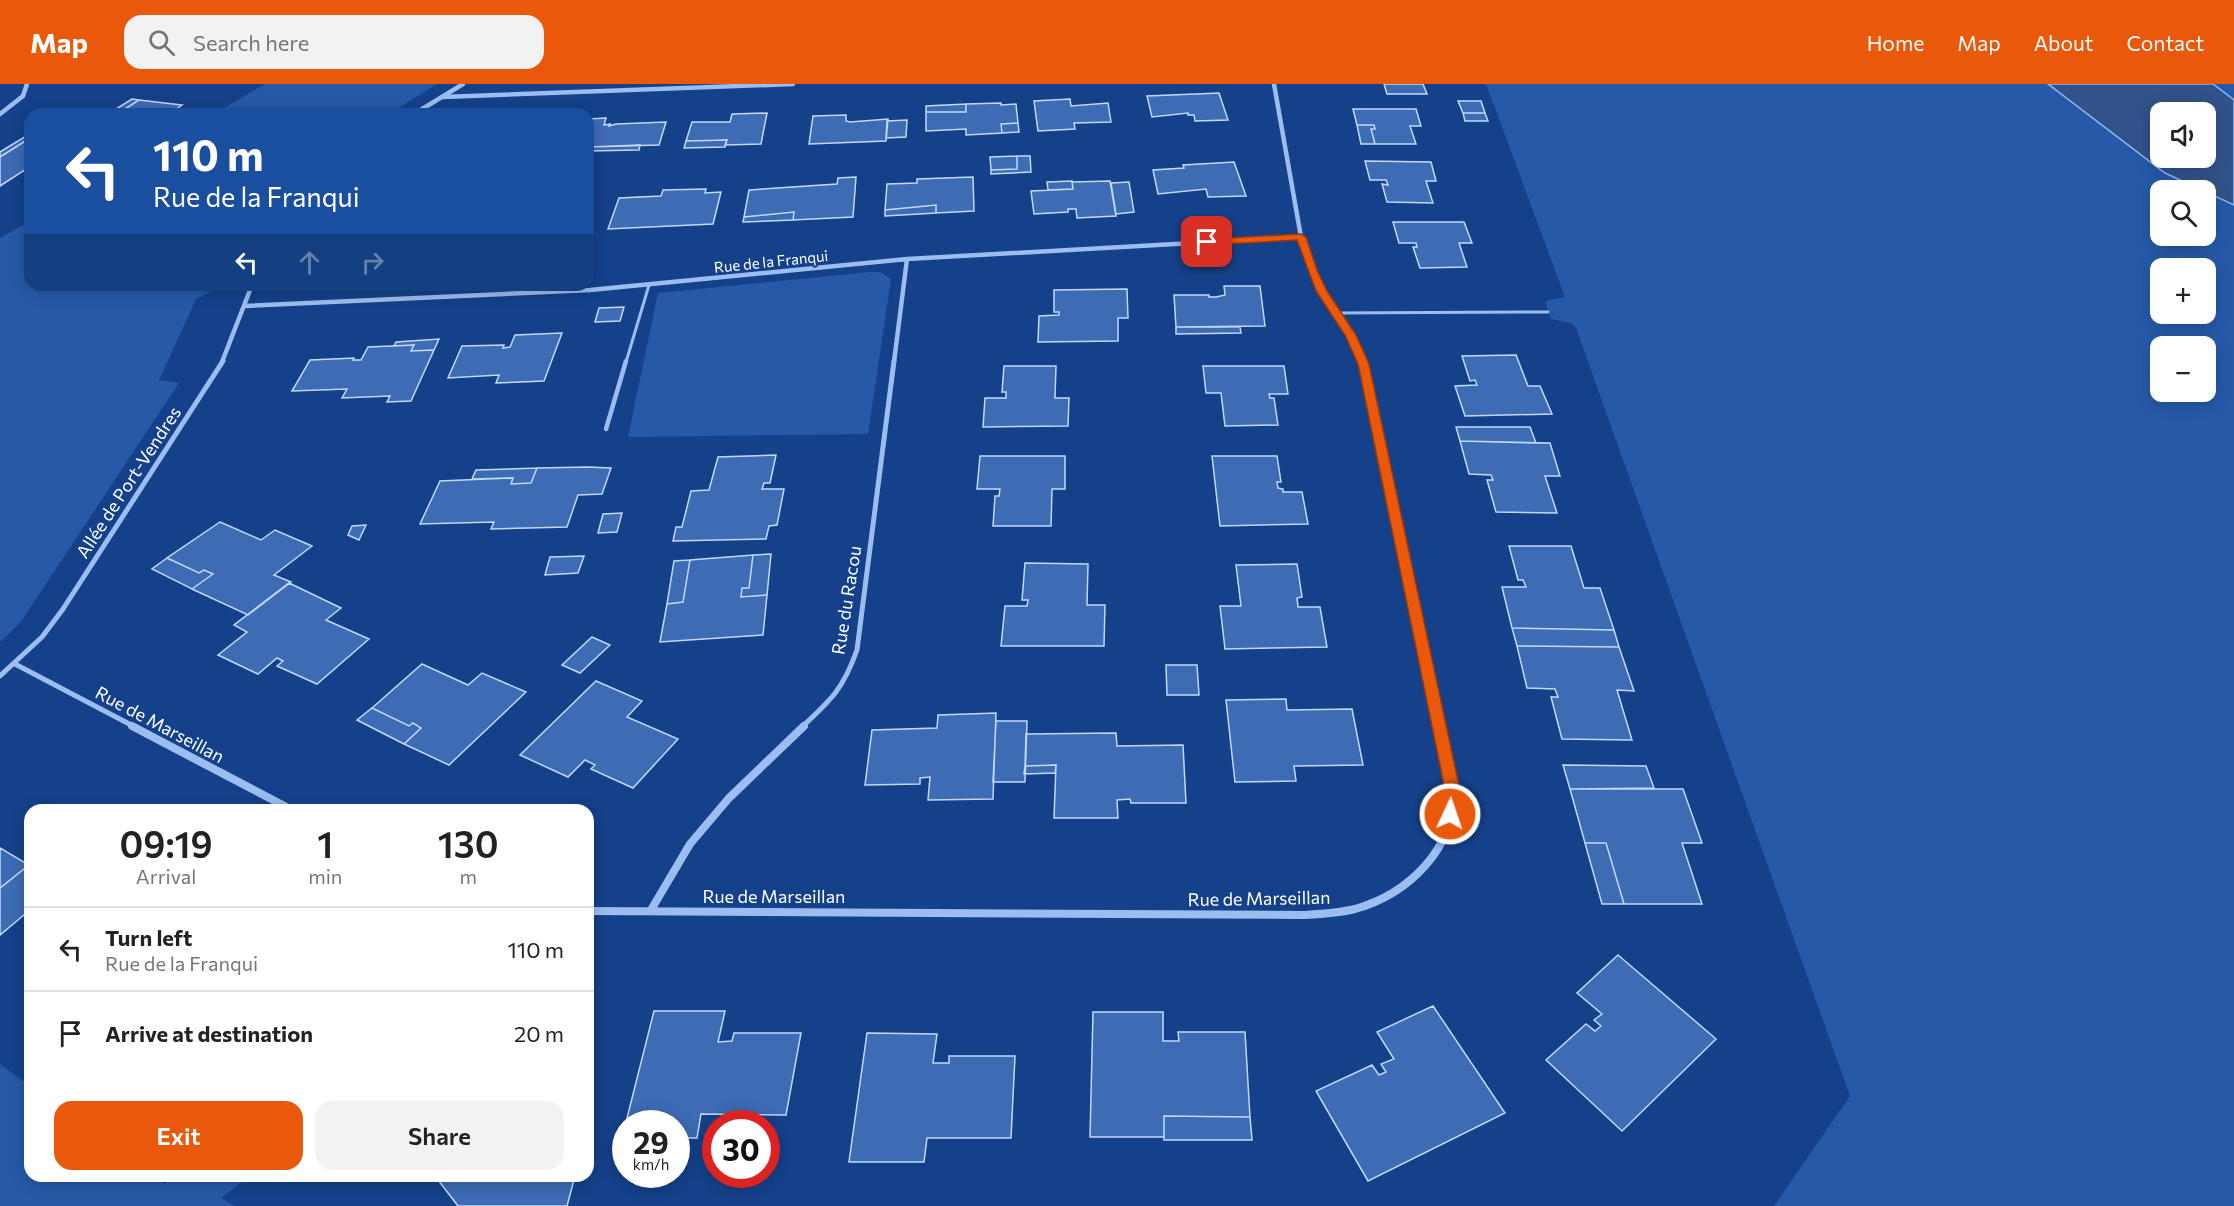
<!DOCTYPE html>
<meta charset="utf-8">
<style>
body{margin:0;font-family:Commissioner,sans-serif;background:#f2f2f2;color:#222;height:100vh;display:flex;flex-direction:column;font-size:22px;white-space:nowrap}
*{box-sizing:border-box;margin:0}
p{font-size:20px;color:#767676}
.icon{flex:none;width:33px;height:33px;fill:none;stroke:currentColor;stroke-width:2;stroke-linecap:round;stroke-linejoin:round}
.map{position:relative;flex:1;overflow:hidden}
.panel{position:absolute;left:24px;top:720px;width:570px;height:378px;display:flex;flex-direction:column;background:#fff;border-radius:18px;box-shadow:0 3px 15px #0003}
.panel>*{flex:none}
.banner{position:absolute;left:24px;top:24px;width:570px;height:183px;border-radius:18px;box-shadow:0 3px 15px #0003;background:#1a4fa0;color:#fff;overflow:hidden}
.buttons{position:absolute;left:2150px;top:18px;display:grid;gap:12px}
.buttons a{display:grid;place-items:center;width:66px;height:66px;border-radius:12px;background:#fff;box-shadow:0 3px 15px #0003;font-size:30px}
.speed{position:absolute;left:612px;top:1026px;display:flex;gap:12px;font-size:30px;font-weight:700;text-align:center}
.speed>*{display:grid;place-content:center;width:78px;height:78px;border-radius:50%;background:#fff;box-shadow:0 3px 15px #0003;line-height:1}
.speed small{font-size:15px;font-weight:400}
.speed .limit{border:9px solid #d22;background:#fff;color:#111}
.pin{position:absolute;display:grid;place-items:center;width:51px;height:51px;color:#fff;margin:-26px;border-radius:12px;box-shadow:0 3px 9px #0006}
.me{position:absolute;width:66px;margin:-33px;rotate:3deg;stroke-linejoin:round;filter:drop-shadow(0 0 4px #0008)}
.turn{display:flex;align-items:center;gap:21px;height:126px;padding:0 30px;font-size:27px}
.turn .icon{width:78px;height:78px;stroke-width:2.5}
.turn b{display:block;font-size:42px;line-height:51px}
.lanes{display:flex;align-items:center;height:57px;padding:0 30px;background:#0003;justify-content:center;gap:30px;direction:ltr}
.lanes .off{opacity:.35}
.eta{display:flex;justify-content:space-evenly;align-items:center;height:102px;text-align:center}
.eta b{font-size:36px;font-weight:600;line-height:42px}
.button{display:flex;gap:12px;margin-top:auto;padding:12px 30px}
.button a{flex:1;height:69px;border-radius:18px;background:#ea580c;color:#fff;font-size:24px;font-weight:600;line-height:69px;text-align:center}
.button a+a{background:#f2f2f2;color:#222}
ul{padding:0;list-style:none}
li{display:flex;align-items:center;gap:18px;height:84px;padding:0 30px;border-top:2px solid #e0e0e0}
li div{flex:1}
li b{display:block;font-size:22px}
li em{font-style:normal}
header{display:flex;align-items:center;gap:36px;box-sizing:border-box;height:84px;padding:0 30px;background:#ea580c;color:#fff}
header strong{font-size:28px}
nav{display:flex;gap:33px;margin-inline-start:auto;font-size:21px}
.search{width:420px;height:54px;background:#f2f2f2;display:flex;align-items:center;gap:15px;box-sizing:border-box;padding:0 21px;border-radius:18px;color:#767676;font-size:22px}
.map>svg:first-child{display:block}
.green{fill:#265aa9;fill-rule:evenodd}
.water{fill:#32538a;stroke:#8eb7f3;stroke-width:1.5;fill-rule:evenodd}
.building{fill:#3d6bb4;stroke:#c2d9fb;stroke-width:1.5}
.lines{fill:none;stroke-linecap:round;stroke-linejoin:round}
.lane-far1{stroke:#9cbdf0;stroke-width:3}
.lane{stroke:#9cbdf0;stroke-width:4.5}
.street-far2{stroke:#9cbdf0;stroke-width:4.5}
.street-far1{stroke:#9cbdf0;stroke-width:5}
.street{stroke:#9cbdf0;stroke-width:8}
.route{fill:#ea580c;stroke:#983908;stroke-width:1.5}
.labels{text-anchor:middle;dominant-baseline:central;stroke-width:4.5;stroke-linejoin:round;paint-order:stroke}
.far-street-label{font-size:15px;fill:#fff;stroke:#14418a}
.street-label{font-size:18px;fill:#fff;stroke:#14418a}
</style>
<header>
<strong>Map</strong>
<div class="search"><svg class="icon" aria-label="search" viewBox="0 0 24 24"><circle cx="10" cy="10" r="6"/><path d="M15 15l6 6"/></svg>Search here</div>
<nav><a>Home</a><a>Map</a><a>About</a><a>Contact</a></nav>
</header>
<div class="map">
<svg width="2234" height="1122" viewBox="0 0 2234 1122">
<rect width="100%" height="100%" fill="#14418a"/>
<path class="green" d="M265 0H437L389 30H214Z
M1486 0H2234V1122H1774L1850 1012 1576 244 1571 239 1551 235 1545 217 1565 213ZM2160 28H2205V74H2160ZM2160 106H2205V152H2160ZM2160 184H2205V230H2160ZM2160 262H2205V308H2160Z
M30 137V201H225L196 215 159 296 179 299 20 539 0 558V154Z
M870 188H880L891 195 868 350 628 353 658 209Z
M0 980 30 1002V1092H154L165 1100 176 1092H250L221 1114 235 1122H0Z"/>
<path class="water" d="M2048 0H2213L2234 16V121L2165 89ZM2160 28H2205V74H2160Z"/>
<path class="building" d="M1384 0H1423L1427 10H1387Z
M1219 9 1228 36 1195 37 1194 31H1188V29L1152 33 1147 12Z
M132 15 139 16 117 30H108Z
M1070 15 1071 22 1108 19 1111 38 1074 39 1075 45 1038 47 1034 17Z
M139 16 182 21 169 30H117Z
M1458 17H1481L1485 29H1463Z
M1001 19V21L1016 20 1018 39 1001 40 1002 49 966 51V45L926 47V28H966V20Z
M966 20V28H926V22Z
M1353 25H1416L1421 42H1410L1416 60H1375L1371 45H1375L1374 41H1357Z
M767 29 761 60 725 61 727 56 686 57 692 38H730L732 30Z
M1463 29H1485L1488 37H1465Z
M846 31V37L850 38 888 35 886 57 809 60 813 32Z
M606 34 604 41 610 40 609 42 616 40 666 38 659 61 588 63V35Z
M907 36 906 53 886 54 887 37Z
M1018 39 1019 48 1002 49 1001 40Z
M1357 41H1374L1375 45H1371L1375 60H1361Z
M26 52 30 54 0 73V68Z
M30 54V88L23 87 0 102V73Z
M727 56 725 63 684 64 686 57Z
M640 61 639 66 588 67V63Z
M1017 72V85L991 86 990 73Z
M1017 72H1030L1031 88 991 90V86L1017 85Z
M1365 77 1431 78 1436 97H1426L1433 119 1387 118 1382 100 1388 101 1386 96H1370Z
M1234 78 1246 112 1208 113 1206 105 1158 110 1153 86 1184 84 1183 81Z
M856 93 853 133 793 136 794 128 744 133 749 106 837 100 838 94Z
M973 93 974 127 936 129V121L885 126 887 100 917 99V95Z
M1072 97 1073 105 1048 106 1047 98Z
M1110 97 1116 132 1077 134 1076 125H1068V128L1034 130 1031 107 1073 105 1072 98Z
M1129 98 1134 128 1116 130 1111 99Z
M706 105 705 109 721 108 713 140 608 145 619 114 661 112 663 106Z
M936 121V129L885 132V126Z
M794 128 793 136 743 138 744 133Z
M1393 138H1464L1472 159H1459L1467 183 1420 184 1413 163H1417L1416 159H1399Z
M1224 202H1260L1265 242 1176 243 1174 211H1209V213H1216L1225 211Z
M1127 205 1128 234H1118V257L1038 258 1039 232 1059 231V228H1054V206Z
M624 223 620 237 595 238 599 224Z
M1176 243H1240L1241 249 1176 250Z
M562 249 544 297 496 299 499 291 448 294 462 262 504 261 503 264 510 263 515 251Z
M439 255 434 266 411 267 414 261 394 262 396 258Z
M414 261 411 267 434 266 411 317 387 318 390 312 342 314 347 305 292 307 310 276 354 274 353 276H361L368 263Z
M1516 271 1528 302H1540L1552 330 1465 332 1455 302 1477 301 1475 296 1470 297 1462 272Z
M1004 282H1056L1055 314H1069L1068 342 983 343 985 314H1006V308H1002Z
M1203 282H1284L1288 310H1269L1270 314H1274L1278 341 1225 342 1221 309H1206Z
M1456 343H1530L1536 359 1460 357Z
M1460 357 1550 359 1560 392H1545L1557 429 1496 428 1487 396H1493L1491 391 1469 390Z
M776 371 770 399H764L762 405H784L777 441 769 442 766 455 673 457 676 443H682L691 407 709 406 718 373Z
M980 372H1065V405H1052L1051 442H993L995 412H999L1000 405H977Z
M1212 372H1277L1281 398H1277L1278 404 1283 405V408H1302L1308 440 1220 442Z
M588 383 611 384 602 410 578 411 567 443 491 445 494 438 420 440 440 397 513 394 511 400 531 399 537 384Z
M537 384 531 399 511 400 513 394 472 395 476 386Z
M622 429 617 448 598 449 603 430Z
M220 438 261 456 275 446 312 462 274 491 291 498 248 531 192 505 213 490 204 486 199 489 167 474Z
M366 441 359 456 348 451 352 442Z
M1509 462H1571L1584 504H1600L1614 546 1512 544 1502 503H1526L1523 496H1518Z
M771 470 767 511 741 513 742 504H749L753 471Z
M753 471 749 504H742L741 513 767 511 763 551 660 558 667 520 683 518 690 476Z
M584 472 578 489 545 491 550 473Z
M167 474 199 489 204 486 213 490 192 505 152 485Z
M690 476 683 518 667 520 674 477Z
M1025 479 1088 480 1087 521H1105L1104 562H1001L1005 522H1027L1028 516H1022Z
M1297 480 1302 513 1297 514 1298 523H1320L1327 563 1225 565 1220 522H1241L1236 481Z
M289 499 341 524 326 536 369 555 317 600 277 582 283 577 277 574 258 590 218 571 247 548 234 541Z
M1512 544 1614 546 1619 563 1517 562Z
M592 553 610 561 580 589 562 581Z
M1517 562 1619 563 1634 607 1617 606 1632 656 1562 655 1551 613H1558L1555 605 1527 604Z
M422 580 468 601 482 589 526 608 449 681 404 660 421 644 413 639 409 642 372 624Z
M1166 581H1197L1199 611H1167Z
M596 597 642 617 627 633 678 655 633 704 591 685 595 681 585 676 568 693 520 671Z
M1286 615 1287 626 1352 625 1363 681 1294 682 1296 697 1235 698 1226 616Z
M372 624 409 642 413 639 421 644 404 660 357 636Z
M996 629 993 715 928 716 930 693 920 694V700L865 701 872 646 937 644 938 631Z
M996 637H1027L1025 698H993Z
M1116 649 1117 662 1183 661 1186 719H1131L1130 715 1117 716 1118 734H1054L1056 681 1025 682 1026 650Z
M1056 681 1055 689 1024 690 1025 682Z
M1563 681 1646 682 1654 704 1570 705Z
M1570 705H1683L1702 759H1682L1702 820H1624L1606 759H1585Z
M1585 759H1606L1624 820H1602Z
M0 764 29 781 0 804Z
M29 781 30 826 0 851V804Z
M1618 871 1716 955 1622 1047 1546 976 1586 940 1595 947 1601 942 1594 936 1602 930 1577 909Z
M1433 922 1505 1029 1368 1097 1316 1007 1372 981 1379 991 1386 988 1381 980 1394 975 1377 948Z
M654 927H725L718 958 732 957 734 949H801L786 1031 701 1030 697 1054H676V1040H626V1054H622Z
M1093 928H1163V957H1179L1178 948H1245L1250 1033 1164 1032V1053H1090Z
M867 949 937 950 933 979H949V972H1015L1011 1054H927L924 1078H849Z
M1164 1032 1250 1033 1252 1056H1164Z
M435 1092H575L567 1122H458Z"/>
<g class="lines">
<path class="lane-far1" d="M1336 229 1548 228
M626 278 649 201"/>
<path class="lane" d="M606 345 626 277"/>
<path class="street-far2" d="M1274 0 1301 153 1321 207 1351 251 1362 278
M443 13 793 0
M0 30 23 12 27 0
M414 30 463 0
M244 222 590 206 907 175 1301 153
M222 278 252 201
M894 278 907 175"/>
<path class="street-far1" d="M1362 277 1440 643
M15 580 135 643
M0 592 42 553 63 525 223 277
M802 643C832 615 843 605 857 566L894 277"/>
<path class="street" d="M132 642 292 726
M651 826 690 760 729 714 804 642
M588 827 1305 831C1322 830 1339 829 1355 825 1408 810 1457 764 1453 705 1451 684 1444 662 1439 642"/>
</g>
<path class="route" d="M1301 150 1306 153 1317 186 1327 207 1356 251 1369 280 1460 706 1456 735 1450 737 1445 735 1443 730 1445 706 1358 280 1345 251 1316 207 1297 156 1207 161 1202 158 1207 155Z"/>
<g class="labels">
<g class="far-street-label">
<text transform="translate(771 177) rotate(-6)">Rue de la Franqui</text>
</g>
<g class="street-label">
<text transform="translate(128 398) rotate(-57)">Allée de Port-Vendres</text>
<text transform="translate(846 516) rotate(-81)">Rue du Racou</text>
<text transform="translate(160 640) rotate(28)">Rue de Marseillan</text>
<text x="774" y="812">Rue de Marseillan</text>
<text transform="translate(1259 814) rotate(-1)">Rue de Marseillan</text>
</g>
</g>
</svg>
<div class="buttons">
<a><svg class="icon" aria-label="sound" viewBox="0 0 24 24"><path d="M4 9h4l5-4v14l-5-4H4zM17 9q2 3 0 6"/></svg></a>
<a><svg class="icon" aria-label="search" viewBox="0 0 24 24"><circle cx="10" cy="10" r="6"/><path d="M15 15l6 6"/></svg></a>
<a>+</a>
<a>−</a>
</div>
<div class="speed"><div>29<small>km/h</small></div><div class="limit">30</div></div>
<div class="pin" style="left:1207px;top:158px;background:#d93025"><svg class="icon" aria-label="arrive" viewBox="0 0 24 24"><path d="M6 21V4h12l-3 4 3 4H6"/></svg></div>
<svg class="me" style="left:1450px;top:730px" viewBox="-20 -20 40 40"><circle r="17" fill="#ea580c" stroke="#fff" stroke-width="3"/><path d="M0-11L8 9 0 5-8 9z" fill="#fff"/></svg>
<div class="banner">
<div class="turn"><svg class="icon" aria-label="left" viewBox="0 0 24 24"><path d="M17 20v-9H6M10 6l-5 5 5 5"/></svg><div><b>110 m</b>Rue de la Franqui</div></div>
<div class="lanes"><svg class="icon" aria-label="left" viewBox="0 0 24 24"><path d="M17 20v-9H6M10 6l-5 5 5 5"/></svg><svg class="icon off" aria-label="ahead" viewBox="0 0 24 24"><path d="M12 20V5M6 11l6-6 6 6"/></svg><svg class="icon off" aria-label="right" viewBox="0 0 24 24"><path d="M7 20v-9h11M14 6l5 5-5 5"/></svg></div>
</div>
<section class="panel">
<div class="eta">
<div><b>09:19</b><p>Arrival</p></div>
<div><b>1</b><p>min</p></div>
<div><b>130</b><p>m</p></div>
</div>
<ul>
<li><svg class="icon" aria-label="left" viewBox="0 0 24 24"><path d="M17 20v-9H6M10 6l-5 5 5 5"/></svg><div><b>Turn left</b><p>Rue de la Franqui</p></div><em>110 m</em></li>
<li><svg class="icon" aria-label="arrive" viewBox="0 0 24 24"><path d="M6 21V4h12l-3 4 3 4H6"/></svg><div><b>Arrive at destination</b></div><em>20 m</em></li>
</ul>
<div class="button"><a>Exit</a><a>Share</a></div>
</section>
</div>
